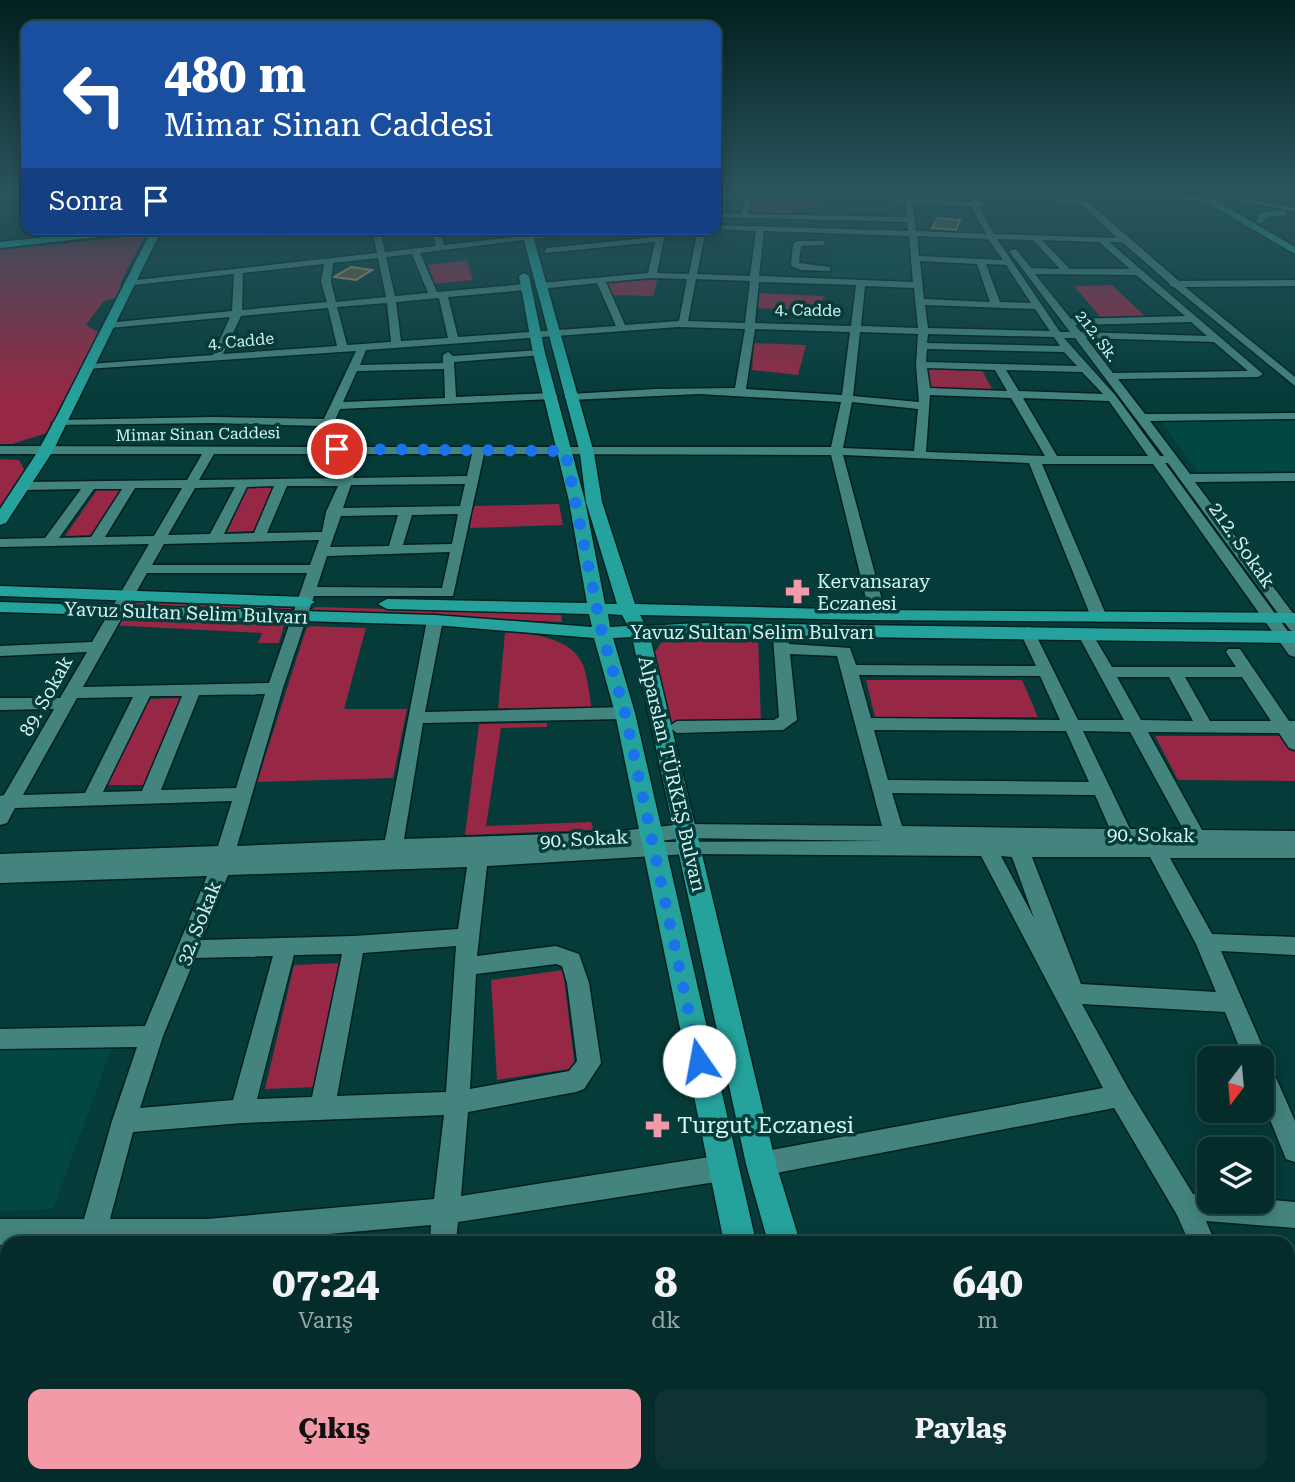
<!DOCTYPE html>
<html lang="tr">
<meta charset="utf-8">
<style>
body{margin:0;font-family:"Roboto Serif",serif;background:#0d3433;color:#f1f3f6;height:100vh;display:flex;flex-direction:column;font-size:26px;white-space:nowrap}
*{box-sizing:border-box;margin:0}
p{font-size:23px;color:#97a7a9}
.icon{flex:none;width:38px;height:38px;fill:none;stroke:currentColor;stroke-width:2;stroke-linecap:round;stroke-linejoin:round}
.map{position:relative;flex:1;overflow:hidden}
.side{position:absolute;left:0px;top:1236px;width:1295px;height:247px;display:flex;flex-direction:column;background:#042c2b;border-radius:21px 21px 0 0;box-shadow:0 4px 18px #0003,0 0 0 2px #254847}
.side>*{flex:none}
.guide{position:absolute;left:21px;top:21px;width:700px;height:214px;border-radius:14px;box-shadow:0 4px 18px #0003,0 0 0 2px #254847;background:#1a4fa0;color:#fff;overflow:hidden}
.needle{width:46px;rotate:196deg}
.tools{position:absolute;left:1197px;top:1046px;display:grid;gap:14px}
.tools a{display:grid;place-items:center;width:77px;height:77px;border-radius:14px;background:#042c2b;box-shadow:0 4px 18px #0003,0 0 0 2px #254847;font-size:35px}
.pin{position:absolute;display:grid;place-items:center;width:60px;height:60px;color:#fff;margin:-30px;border:4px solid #fff;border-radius:50%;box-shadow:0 2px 7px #0007}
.me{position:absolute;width:77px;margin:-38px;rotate:348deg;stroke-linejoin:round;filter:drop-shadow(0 0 5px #0008)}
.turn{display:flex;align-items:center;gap:24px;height:147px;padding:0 28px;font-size:32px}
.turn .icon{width:91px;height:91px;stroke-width:2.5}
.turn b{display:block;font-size:49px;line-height:60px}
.then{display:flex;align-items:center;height:66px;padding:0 28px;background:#0003;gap:14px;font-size:26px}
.eta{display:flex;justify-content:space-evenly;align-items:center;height:119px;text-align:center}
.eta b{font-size:42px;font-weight:700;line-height:49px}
.cta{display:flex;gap:14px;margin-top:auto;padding:14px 28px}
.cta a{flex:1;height:80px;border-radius:14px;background:#f39aa8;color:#111;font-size:28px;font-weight:700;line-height:80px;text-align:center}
.cta a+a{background:#0d3433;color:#f1f3f6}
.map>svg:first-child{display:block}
.built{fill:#034744}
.green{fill:#972845}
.building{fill:#795a35;stroke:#c2a07a;stroke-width:2}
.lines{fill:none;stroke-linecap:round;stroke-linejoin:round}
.minor-casing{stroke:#00201f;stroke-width:3}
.major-casing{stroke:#00201f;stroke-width:3}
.minor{fill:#44847f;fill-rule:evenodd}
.major{fill:#25a29c;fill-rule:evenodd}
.route{stroke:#1a73e8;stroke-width:12;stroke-dasharray:0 21.6}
.labels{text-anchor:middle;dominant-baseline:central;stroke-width:7;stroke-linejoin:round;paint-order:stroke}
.far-street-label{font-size:16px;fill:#d4f4f1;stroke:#053b39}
.street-label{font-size:19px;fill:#d4f4f1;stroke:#053b39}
.poi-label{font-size:19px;fill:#d4f4f1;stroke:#053b39;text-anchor:start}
.near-poi-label{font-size:23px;fill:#d4f4f1;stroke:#053b39;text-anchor:start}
</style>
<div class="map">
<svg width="1295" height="1482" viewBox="0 0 1295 1482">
<rect width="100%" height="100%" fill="#053b39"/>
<path class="built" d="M267 229H361V230L267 240Z
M831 244 908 246 911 281 832 279Z
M1295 417V473L1199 474 1159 418Z
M113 1045 53 1209 0 1211V1049Z"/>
<path class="green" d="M755 200 824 204V208L794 207 792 216 751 215Z
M145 235 122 280 118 297 103 302 86 325 100 333 47 433 12 444H0V250Z
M467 260 473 280 433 284 428 265Z
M658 277 653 296 611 295 606 283Z
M1112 285 1146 317 1101 318 1074 286Z
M759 293 824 296 821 311 758 308Z
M754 343 806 345 798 375 752 370Z
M929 368 982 370 994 393 927 388Z
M0 459 19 460 26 473 0 506Z
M247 487H275L254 531 227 532Z
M122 489 91 535 65 536 97 490Z
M559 504 563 525 470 528 473 506Z
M123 600 292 607 290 612 119 605Z
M317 607 561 614 562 622 312 612 313 608Z
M111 620 284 625 279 643H258L262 633 109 625Z
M307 626 366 628 344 709H407L393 778 257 782Z
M505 632C530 633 572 637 583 665 588 678 589 695 592 709H498Z
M681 637 758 638 761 721 671 724 650 659 661 643Z
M866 680H1022L1038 717H875Z
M182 698 144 785H107L149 699Z
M547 723V727L501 728 486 826 591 822 594 830 465 835 479 724Z
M1155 736H1286L1295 752V781L1178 780Z
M340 963 315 1087 265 1089 294 965Z
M563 970 575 1068 497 1080 491 980Z
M448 1475H539V1482H447Z"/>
<path class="building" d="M938 218 960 220 956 230 932 228Z
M351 267 372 270 356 280 334 277Z"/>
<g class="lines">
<defs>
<path id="minor" d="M746 193H753L748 214 907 217 905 202 790 193 905 198V193H911L912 198 971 202 973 193H979L978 202 989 205 979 207 994 234 1117 238 1082 205 1000 193H1019L1087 201 1179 281 1295 280V286L1185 287 1295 377V386L1174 287 1170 286 1169 283 1122 242H1109L1263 374 1258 377 1118 379 1145 414 1295 413V419L1150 421 1190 474 1295 473V481L1195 482 1295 616V632L1290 630 1168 463H1165L1295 641V657L1289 655 1153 464H1042L1107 617 1099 622 1091 617 1029 463 843 455 886 615 878 620 870 615 831 455 484 454 453 596H314L283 688 237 846 385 840 427 620 435 615 443 620 425 712 625 707 633 713 625 719 423 723 404 839 610 832 684 824 882 826 837 656 790 654 797 720 783 730 677 733 668 727 677 721 774 720 779 717 773 637 781 632 787 634 789 644 850 648 856 665 1036 666 1020 632 1028 627 1033 629 1078 720H1124L1077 633 1080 630H1090L1112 667H1236L1226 652 1228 649H1240L1289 721H1295V750L1289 748 1279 733 1148 732 1202 830 1295 831V858H1170L1212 934 1295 937V955L1221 951 1268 1059 1266 1063 1270 1064 1295 1121V1162L1286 1159 1262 1100V1059H1244L1225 1012 1082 1004 1128 1088 1193 1194 1209 1195V1202H1262V1199L1295 1202V1228L1206 1221 1215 1242H1189L1177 1215 1114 1108 761 1176 752 1173 748 1164 752 1155 761 1152 1103 1088 981 856 688 854 487 866 477 956 556 946 579 954 589 983 601 1063 584 1089 576 1092 468 1112 461 1196 722 1155 731 1159 735 1168 731 1177 722 1181 458 1222 456 1242H430L431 1225 238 1242H7V1245H0V1219H84L112 1121 137 1047 0 1049V1029L145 1026 207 876 0 883V854L218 846 232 801 15 808 7 823 0 825V796L4 795 54 709 0 710V698H60L87 652 0 656V646L92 642 149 544 0 547V539L45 538 81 489 26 490 20 486 26 482 187 480 202 454H0V446L311 447 320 426 213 423 54 425 52 423 58 420 213 417 324 419 356 351 86 369V365L90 364 213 355 230 317 109 328 104 325 106 323 232 311 234 274 125 286 123 284 128 281 377 253 372 229H380L385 252 436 246 432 229H440L444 245 583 229H610L420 253 437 292 526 284 531 287 526 290 448 297 458 337 616 326 597 283 540 289 535 286 540 283 648 273 655 242 544 253 547 248 656 237 658 229H666L657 273 689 274 698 229H706L697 274 750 276 756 231 716 229V225L908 231 907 222 716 217V213L741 214ZM913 203 971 206 986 234 916 231ZM764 231 909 236 913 282 759 276ZM917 236 988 239 1003 260 919 256ZM997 239 1033 240 1060 269 1031 268 1016 249 1009 251 1070 332H1060ZM1042 240 1099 242 1130 269H1070ZM412 254 428 293 395 296 386 257ZM378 258 386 297 336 302 331 282 333 263ZM920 261 977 264 990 302 924 299ZM324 264 321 282 327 302 242 310 243 273ZM986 264 1006 265 1031 303 1000 302ZM1035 274 1136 275 1185 316 1071 319ZM652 278 687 279 679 321 625 325 606 282ZM696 279 750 281 745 323 688 321ZM759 282 856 285 851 326 755 323ZM865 286 914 288 918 328 861 326ZM439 298 448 338 401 341 396 302ZM387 303 391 342 347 345 337 307ZM925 305 1035 309 1050 331 928 328ZM328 308 337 346 223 354 241 316ZM1191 322 1207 336 1081 332 1075 325ZM678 327 745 329 735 388 656 389 570 394 564 397 570 400 699 394 841 402 831 447H323L340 409 552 399 558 396 552 393 456 397 454 362 543 355V351L539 350 453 356 448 352 443 355V363L360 365 366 350ZM755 329 850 332 842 395 746 389ZM860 332 918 334 916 365 919 402 853 396ZM928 334 1054 337 1060 346 927 343ZM1064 338H1075L1164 456H1160L1116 396ZM1086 338 1214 342 1248 371 1113 373ZM927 349 1064 352 1077 366 926 362ZM927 368 995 370 1007 391 930 388ZM444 369 445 398 343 402 357 371ZM1006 370 1082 372 1103 394 1019 391ZM930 395 1011 398 1045 456 926 452ZM1023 398 1109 401 1148 456H1057ZM852 402 918 409 914 451 843 448ZM214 454H349L341 478 199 480ZM361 454H472L467 476 353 478ZM465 484 460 506 343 508 351 485ZM274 486 254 533 224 534 247 487ZM287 486H338L326 512 322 532 267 533ZM235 487 210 534 168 535 195 488ZM135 488H182L154 536 105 537ZM94 489H122L91 537 59 538ZM458 514 452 544 403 545 412 515ZM398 515 389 546 330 547 341 516ZM319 540 310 565H152L164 544ZM450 552 442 588 317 587 327 556ZM147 573H307L269 683 83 687ZM859 675 1040 676 1060 720 871 718ZM1117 677H1169L1193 721 1141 720ZM1185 677H1242L1271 721H1210ZM265 694 236 788 161 790 199 695ZM150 696H182L142 791 103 792ZM133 697 85 793 23 795 77 698ZM874 730 1066 731 1089 782 888 780ZM1083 731 1130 732 1183 829H1130ZM892 793 1095 795 1110 829 902 826ZM684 838 886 841 652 842ZM1001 856 1012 857 1034 918ZM1032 857H1150L1196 944 1216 992 1081 984ZM467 867 458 929 354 936 202 940 228 875ZM456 946 446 1092 337 1096 363 953ZM342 954 312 1097 257 1099 294 955ZM273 956 233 1100 140 1108 163 1036 195 958ZM556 964 562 966 567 983 577 1061 569 1071 470 1089 476 974ZM444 1115 434 1199 207 1219H110L133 1132 242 1123Z
M1202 193H1216L1295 208V212Z
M797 241H826L823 245 801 246 799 263 830 267V271L801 270 791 266 793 244Z
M7 1463V1475H30L29 1482H0V1474Z
M1288 1464 1295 1482H1263L1262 1475H1288Z
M129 1475H160L159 1482H127Z
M404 1475H435V1482H403Z
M1159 1475H1190L1193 1482H1161Z"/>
<path id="major" d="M1154 193 1211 198 1295 247V254L1206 202 1158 196Z
M1283 210 1286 211V215L1267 217 1261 224 1256 221 1260 213Z
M119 229H162L53 451 6 523 0 525V509L38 451 58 414 151 231 0 248V242Z
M521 229H531L594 453 602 502 635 604 867 610 1295 613V623L867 620 640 615 646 626 698 623 1295 631V643L698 635 650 637 776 1164 800 1242H768L746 1164 632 637 613 638 635 713 756 1242H724L615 713 594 638 435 625 0 612V602L435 615 592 627 589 614 387 609 378 604 387 599 587 603 569 501 533 353 519 276 524 273 529 276 545 353 585 501 605 604H617L586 502 580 453ZM608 614 622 615 628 626 610 627Z
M0 586 306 597 315 602 306 607 0 596Z
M776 1475H814L816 1482H778Z
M830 1475H868L870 1482H832Z"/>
</defs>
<use href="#minor" class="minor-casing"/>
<use href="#major" class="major-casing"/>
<use href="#minor" class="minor"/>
<use href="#major" class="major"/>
</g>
<linearGradient id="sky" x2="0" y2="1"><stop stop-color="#03201f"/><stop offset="0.48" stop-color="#2a555f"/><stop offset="1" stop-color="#2a555f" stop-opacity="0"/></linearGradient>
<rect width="1295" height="400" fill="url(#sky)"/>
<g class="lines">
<path class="route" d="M337 449 565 451 602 633 625 713 699 1061"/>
</g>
<defs>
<symbol id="pharmacy-bare" viewBox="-9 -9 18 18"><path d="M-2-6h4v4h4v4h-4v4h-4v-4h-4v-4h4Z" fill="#f39aa8" stroke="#053b39" stroke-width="2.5" paint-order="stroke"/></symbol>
</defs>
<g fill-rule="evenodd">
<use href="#pharmacy-bare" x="780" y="574" width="35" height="35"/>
<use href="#pharmacy-bare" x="640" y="1108" width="35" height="35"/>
</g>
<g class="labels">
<g class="far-street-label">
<text transform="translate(808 310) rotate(1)">4. Cadde</text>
<text transform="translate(1097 336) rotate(53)">212. Sk.</text>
<text transform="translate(241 341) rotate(-5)">4. Cadde</text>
<text transform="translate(198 434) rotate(-1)">Mimar Sinan Caddesi</text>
</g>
<g class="street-label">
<text transform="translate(1242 545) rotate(55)">212. Sokak</text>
<text transform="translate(186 613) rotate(2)">Yavuz Sultan Selim Bulvarı</text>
<text x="752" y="632">Yavuz Sultan Selim Bulvarı</text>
<text transform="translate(46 696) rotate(-61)">89. Sokak</text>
<text transform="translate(672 774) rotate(77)">Alparslan TÜRKEŞ Bulvarı</text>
<text transform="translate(1151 835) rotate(1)">90. Sokak</text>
<text transform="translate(584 839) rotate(-3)">90. Sokak</text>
<text transform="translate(199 923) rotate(-68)">32. Sokak</text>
</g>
<g class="poi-label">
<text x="817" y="581">Kervansaray<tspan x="817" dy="22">Eczanesi</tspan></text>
</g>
<g class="near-poi-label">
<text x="677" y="1125">Turgut Eczanesi</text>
</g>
</g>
</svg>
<div class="tools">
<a><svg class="needle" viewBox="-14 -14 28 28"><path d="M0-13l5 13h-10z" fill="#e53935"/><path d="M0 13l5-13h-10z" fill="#97a7a9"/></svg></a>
<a><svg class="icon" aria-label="layers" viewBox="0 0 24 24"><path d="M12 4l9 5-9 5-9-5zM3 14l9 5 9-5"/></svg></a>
</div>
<div class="pin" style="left:337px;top:449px;background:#d93025"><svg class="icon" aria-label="arrive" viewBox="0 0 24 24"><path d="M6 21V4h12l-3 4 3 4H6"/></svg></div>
<svg class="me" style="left:699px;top:1061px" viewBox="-20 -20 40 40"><circle r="19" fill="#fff"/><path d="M0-13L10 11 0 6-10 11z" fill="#1a73e8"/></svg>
<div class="guide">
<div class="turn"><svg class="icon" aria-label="left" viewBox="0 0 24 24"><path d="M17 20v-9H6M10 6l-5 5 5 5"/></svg><div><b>480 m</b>Mimar Sinan Caddesi</div></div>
<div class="then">Sonra<svg class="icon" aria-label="arrive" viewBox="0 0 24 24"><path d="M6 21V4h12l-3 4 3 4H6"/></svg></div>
</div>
<section class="side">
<div class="eta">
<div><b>07:24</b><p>Varış</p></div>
<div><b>8</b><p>dk</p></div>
<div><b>640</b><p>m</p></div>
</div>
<div class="cta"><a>Çıkış</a><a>Paylaş</a></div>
</section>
</div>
